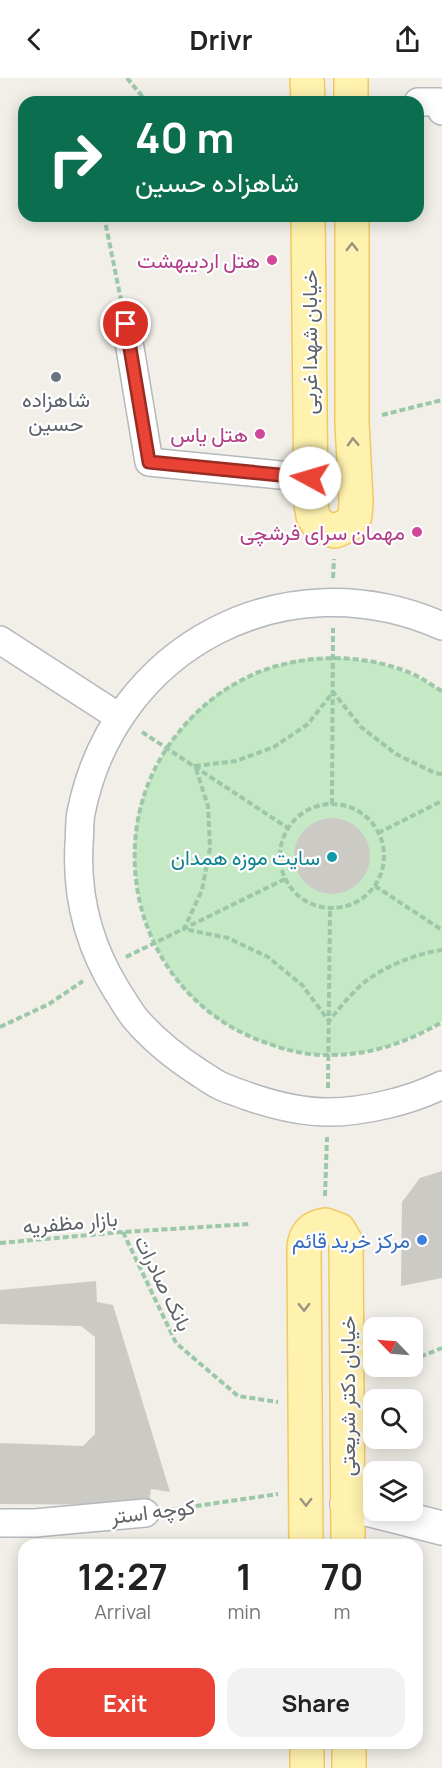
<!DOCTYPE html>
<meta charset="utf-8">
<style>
body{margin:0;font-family:Manrope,Vazirmatn,sans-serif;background:#f2f2f2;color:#222;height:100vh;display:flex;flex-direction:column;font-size:22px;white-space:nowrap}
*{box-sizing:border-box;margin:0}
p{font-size:20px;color:#767676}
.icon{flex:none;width:33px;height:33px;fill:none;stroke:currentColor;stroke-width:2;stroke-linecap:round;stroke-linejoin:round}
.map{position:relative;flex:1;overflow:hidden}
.drawer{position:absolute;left:18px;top:1461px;width:405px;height:210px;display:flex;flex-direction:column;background:#fff;border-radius:18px;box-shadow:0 3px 15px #0003}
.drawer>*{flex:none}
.hud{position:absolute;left:18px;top:18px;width:406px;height:126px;border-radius:18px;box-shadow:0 3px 15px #0003;background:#0b6e4f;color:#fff;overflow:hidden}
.needle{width:39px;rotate:295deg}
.tools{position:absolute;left:363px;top:1239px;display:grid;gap:12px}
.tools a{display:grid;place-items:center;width:60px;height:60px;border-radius:12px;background:#fff;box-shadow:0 3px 15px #0003;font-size:30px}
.pin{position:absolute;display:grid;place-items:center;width:51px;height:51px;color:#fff;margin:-26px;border:3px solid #fff;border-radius:50%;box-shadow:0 2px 6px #0007}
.me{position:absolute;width:66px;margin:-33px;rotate:276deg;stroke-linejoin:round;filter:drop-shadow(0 0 4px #0008)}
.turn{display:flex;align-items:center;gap:21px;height:126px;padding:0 18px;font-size:27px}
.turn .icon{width:78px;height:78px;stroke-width:2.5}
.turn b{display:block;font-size:42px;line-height:51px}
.eta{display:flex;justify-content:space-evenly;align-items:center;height:102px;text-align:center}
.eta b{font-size:36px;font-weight:700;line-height:42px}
.action{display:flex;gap:12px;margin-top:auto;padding:12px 18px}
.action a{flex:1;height:69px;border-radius:18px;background:#ea4335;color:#fff;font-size:24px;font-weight:700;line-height:69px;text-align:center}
.action a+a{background:#f2f2f2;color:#222}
header{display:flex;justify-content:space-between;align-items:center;height:78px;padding:0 18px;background:#fff;font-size:27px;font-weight:700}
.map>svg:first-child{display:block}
.green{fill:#c5e8c5}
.building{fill:#cccac5}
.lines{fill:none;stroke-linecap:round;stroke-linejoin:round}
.street-casing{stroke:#b5b8bc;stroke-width:30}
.secondary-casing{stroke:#b6babf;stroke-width:36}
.primary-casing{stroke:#f2c960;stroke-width:36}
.path{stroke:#9cc7a9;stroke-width:4;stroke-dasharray:6 3;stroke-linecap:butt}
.street{stroke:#fff;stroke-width:27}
.secondary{stroke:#fff;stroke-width:33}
.primary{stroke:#fff2af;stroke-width:33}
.oneway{stroke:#979581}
.route-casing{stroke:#982c22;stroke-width:15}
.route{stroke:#ea4335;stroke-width:10}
.hotel-dot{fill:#d1479c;stroke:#fff;stroke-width:2}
.worship-dot{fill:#6b7280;stroke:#fff;stroke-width:2}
.culture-dot{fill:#0f9aa8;stroke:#fff;stroke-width:2}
.shop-dot{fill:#3f7fe0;stroke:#fff;stroke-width:2}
.labels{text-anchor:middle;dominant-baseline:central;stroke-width:4.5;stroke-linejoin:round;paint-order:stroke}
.hotel-label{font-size:21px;fill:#b23c85;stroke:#fff;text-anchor:end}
.street-label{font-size:21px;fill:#5f6368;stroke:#fff}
.worship-label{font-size:21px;fill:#5b616d;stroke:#fff}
.culture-label{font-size:21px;fill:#0d838f;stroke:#fff;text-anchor:end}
.shop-label{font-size:21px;fill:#366cbe;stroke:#fff;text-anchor:end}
</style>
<header><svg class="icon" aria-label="back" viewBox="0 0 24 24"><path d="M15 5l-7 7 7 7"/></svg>Drivr<svg class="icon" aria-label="share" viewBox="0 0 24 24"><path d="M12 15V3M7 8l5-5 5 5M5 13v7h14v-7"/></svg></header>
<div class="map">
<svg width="442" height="1690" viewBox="0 0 442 1690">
<rect width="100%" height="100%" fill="#f1efe8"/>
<path class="green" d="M334 579 377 584 418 599 442 613V943C387 976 329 988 268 966 247 958 226 948 208 934 153 890 127 816 136 747 139 726 148 706 157 687 172 658 195 631 222 613 243 599 269 589 293 583 306 580 321 580 334 579Z"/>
<path class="building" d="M294 778a38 38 0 1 1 76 0a38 38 0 1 1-76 0Z
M442 1093V1200L401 1208 402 1124 420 1100Z
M96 1203 97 1224 113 1227 170 1414 151 1411 149 1427 0 1426V1365L83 1368 95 1356V1259L81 1248 0 1246V1212Z"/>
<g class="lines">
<defs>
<path id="street" d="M418 24H439L442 33
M126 246 149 384 310 400
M442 548C286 479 114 568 81 735 79 745 80 756 79 766 76 819 89 868 117 913 123 922 128 931 134 939 153 962 176 980 201 996 208 1000 215 1006 223 1009 230 1012 239 1015 247 1018 273 1027 300 1034 328 1034 364 1034 410 1023 442 1007
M0 562 119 639
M0 1445H35L145 1435"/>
<path id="secondary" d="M347 1426 442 1450"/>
<path id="primary" d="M307 0 308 24
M351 0V24
M308 138 311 426 313 438 318 446 325 450 335 453 342 450 350 446 355 438 356 423 352 345V138
M306 1467 304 1170C305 1157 311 1149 325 1147L339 1152 346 1164 348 1467
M307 1665V1690
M349 1665V1690"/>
</defs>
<use href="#street" class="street-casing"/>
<use href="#secondary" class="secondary-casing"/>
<use href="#primary" class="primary-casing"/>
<path class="path" d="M127 0 147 24
M104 138 121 222
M382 337 442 322
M333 500 334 481
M442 613C434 609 427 603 419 599 374 577 320 575 273 589 235 601 203 624 178 655 152 687 137 726 135 767 130 855 182 935 264 964 285 972 308 978 331 977 371 977 408 964 442 944
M142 654 288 750
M442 696 435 695 396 676 361 649 333 614 308 646 274 669 236 683 195 688 208 728 210 770 202 812 184 851 228 860 268 879 302 907 329 943C337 933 345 923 354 914 374 892 413 876 442 872
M332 726 333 550
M280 778a52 52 0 1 1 104 0a52 52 0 1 1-104 0Z
M378 755 442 723
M375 808 442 852
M126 879 285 801
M0 949 49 926 83 903
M328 1010 330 830
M325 1118 327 1059
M123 1154 176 1265 238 1318 278 1324
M0 1165 123 1154 250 1146
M412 1282 442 1270
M375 1297 397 1288
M169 1432 278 1416"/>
<use href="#street" class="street"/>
<use href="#secondary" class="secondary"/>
<use href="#primary" class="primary"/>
</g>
<defs><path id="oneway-chevron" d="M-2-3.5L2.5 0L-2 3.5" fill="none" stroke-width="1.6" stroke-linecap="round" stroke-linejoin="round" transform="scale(1.5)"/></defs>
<g class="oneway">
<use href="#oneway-chevron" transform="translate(352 169) rotate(-90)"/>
<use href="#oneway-chevron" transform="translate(353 364) rotate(-92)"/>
<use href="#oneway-chevron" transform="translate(304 1229) rotate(89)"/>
<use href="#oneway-chevron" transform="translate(306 1424) rotate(90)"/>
</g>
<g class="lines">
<defs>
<path id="route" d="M126 246 149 384 310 400"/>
</defs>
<use href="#route" class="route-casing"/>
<use href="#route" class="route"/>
</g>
<g class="hotel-dot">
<circle cx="272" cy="182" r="6"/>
<circle cx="260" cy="356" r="6"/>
<circle cx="417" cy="454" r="6"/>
</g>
<circle class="worship-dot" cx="56" cy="299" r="6"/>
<circle class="culture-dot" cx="332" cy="779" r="6"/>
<circle class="shop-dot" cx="422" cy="1162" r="6"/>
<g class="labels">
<g class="hotel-label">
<text x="260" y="182">هتل اردیبهشت</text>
<text x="248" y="356">هتل یاس</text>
<text x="405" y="454">مهمان سرای فرشچی</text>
</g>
<g class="street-label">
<text transform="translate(309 264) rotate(-90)">خیابان شهدا غربی</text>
<text transform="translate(70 1144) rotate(-5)">بازار مظفریه</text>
<text transform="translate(164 1205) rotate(64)">بانک صادرات</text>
<text transform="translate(347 1318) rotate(-90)">خیابان دکتر شریعتی</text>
<text transform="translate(153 1433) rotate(-7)">کوچه استر</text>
</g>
<g class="worship-label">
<text x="56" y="321">شاهزاده<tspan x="56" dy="24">حسین</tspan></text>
</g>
<g class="culture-label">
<text x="320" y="779">سایت موزه همدان</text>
</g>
<g class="shop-label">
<text x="410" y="1162">مرکز خرید قائم</text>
</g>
</g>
</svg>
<div class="tools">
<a><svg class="needle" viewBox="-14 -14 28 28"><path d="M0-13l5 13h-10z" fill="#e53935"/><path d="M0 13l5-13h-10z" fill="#767676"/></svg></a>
<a><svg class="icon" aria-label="search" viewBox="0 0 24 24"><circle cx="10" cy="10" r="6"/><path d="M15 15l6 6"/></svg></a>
<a><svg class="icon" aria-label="layers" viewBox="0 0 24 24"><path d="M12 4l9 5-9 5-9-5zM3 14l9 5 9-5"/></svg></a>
</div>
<div class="pin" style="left:126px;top:246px;background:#d93025"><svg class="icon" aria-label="arrive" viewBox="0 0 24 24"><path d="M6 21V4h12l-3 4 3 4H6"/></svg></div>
<svg class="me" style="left:310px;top:400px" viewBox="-20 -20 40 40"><circle r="19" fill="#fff"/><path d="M0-13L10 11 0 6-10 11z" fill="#ea4335"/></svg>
<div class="hud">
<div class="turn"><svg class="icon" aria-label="right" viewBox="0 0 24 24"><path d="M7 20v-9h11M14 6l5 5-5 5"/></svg><div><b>40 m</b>شاهزاده حسین</div></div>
</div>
<section class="drawer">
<div class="eta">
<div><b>12:27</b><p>Arrival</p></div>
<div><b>1</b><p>min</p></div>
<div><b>70</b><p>m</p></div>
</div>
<div class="action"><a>Exit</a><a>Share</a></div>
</section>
</div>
